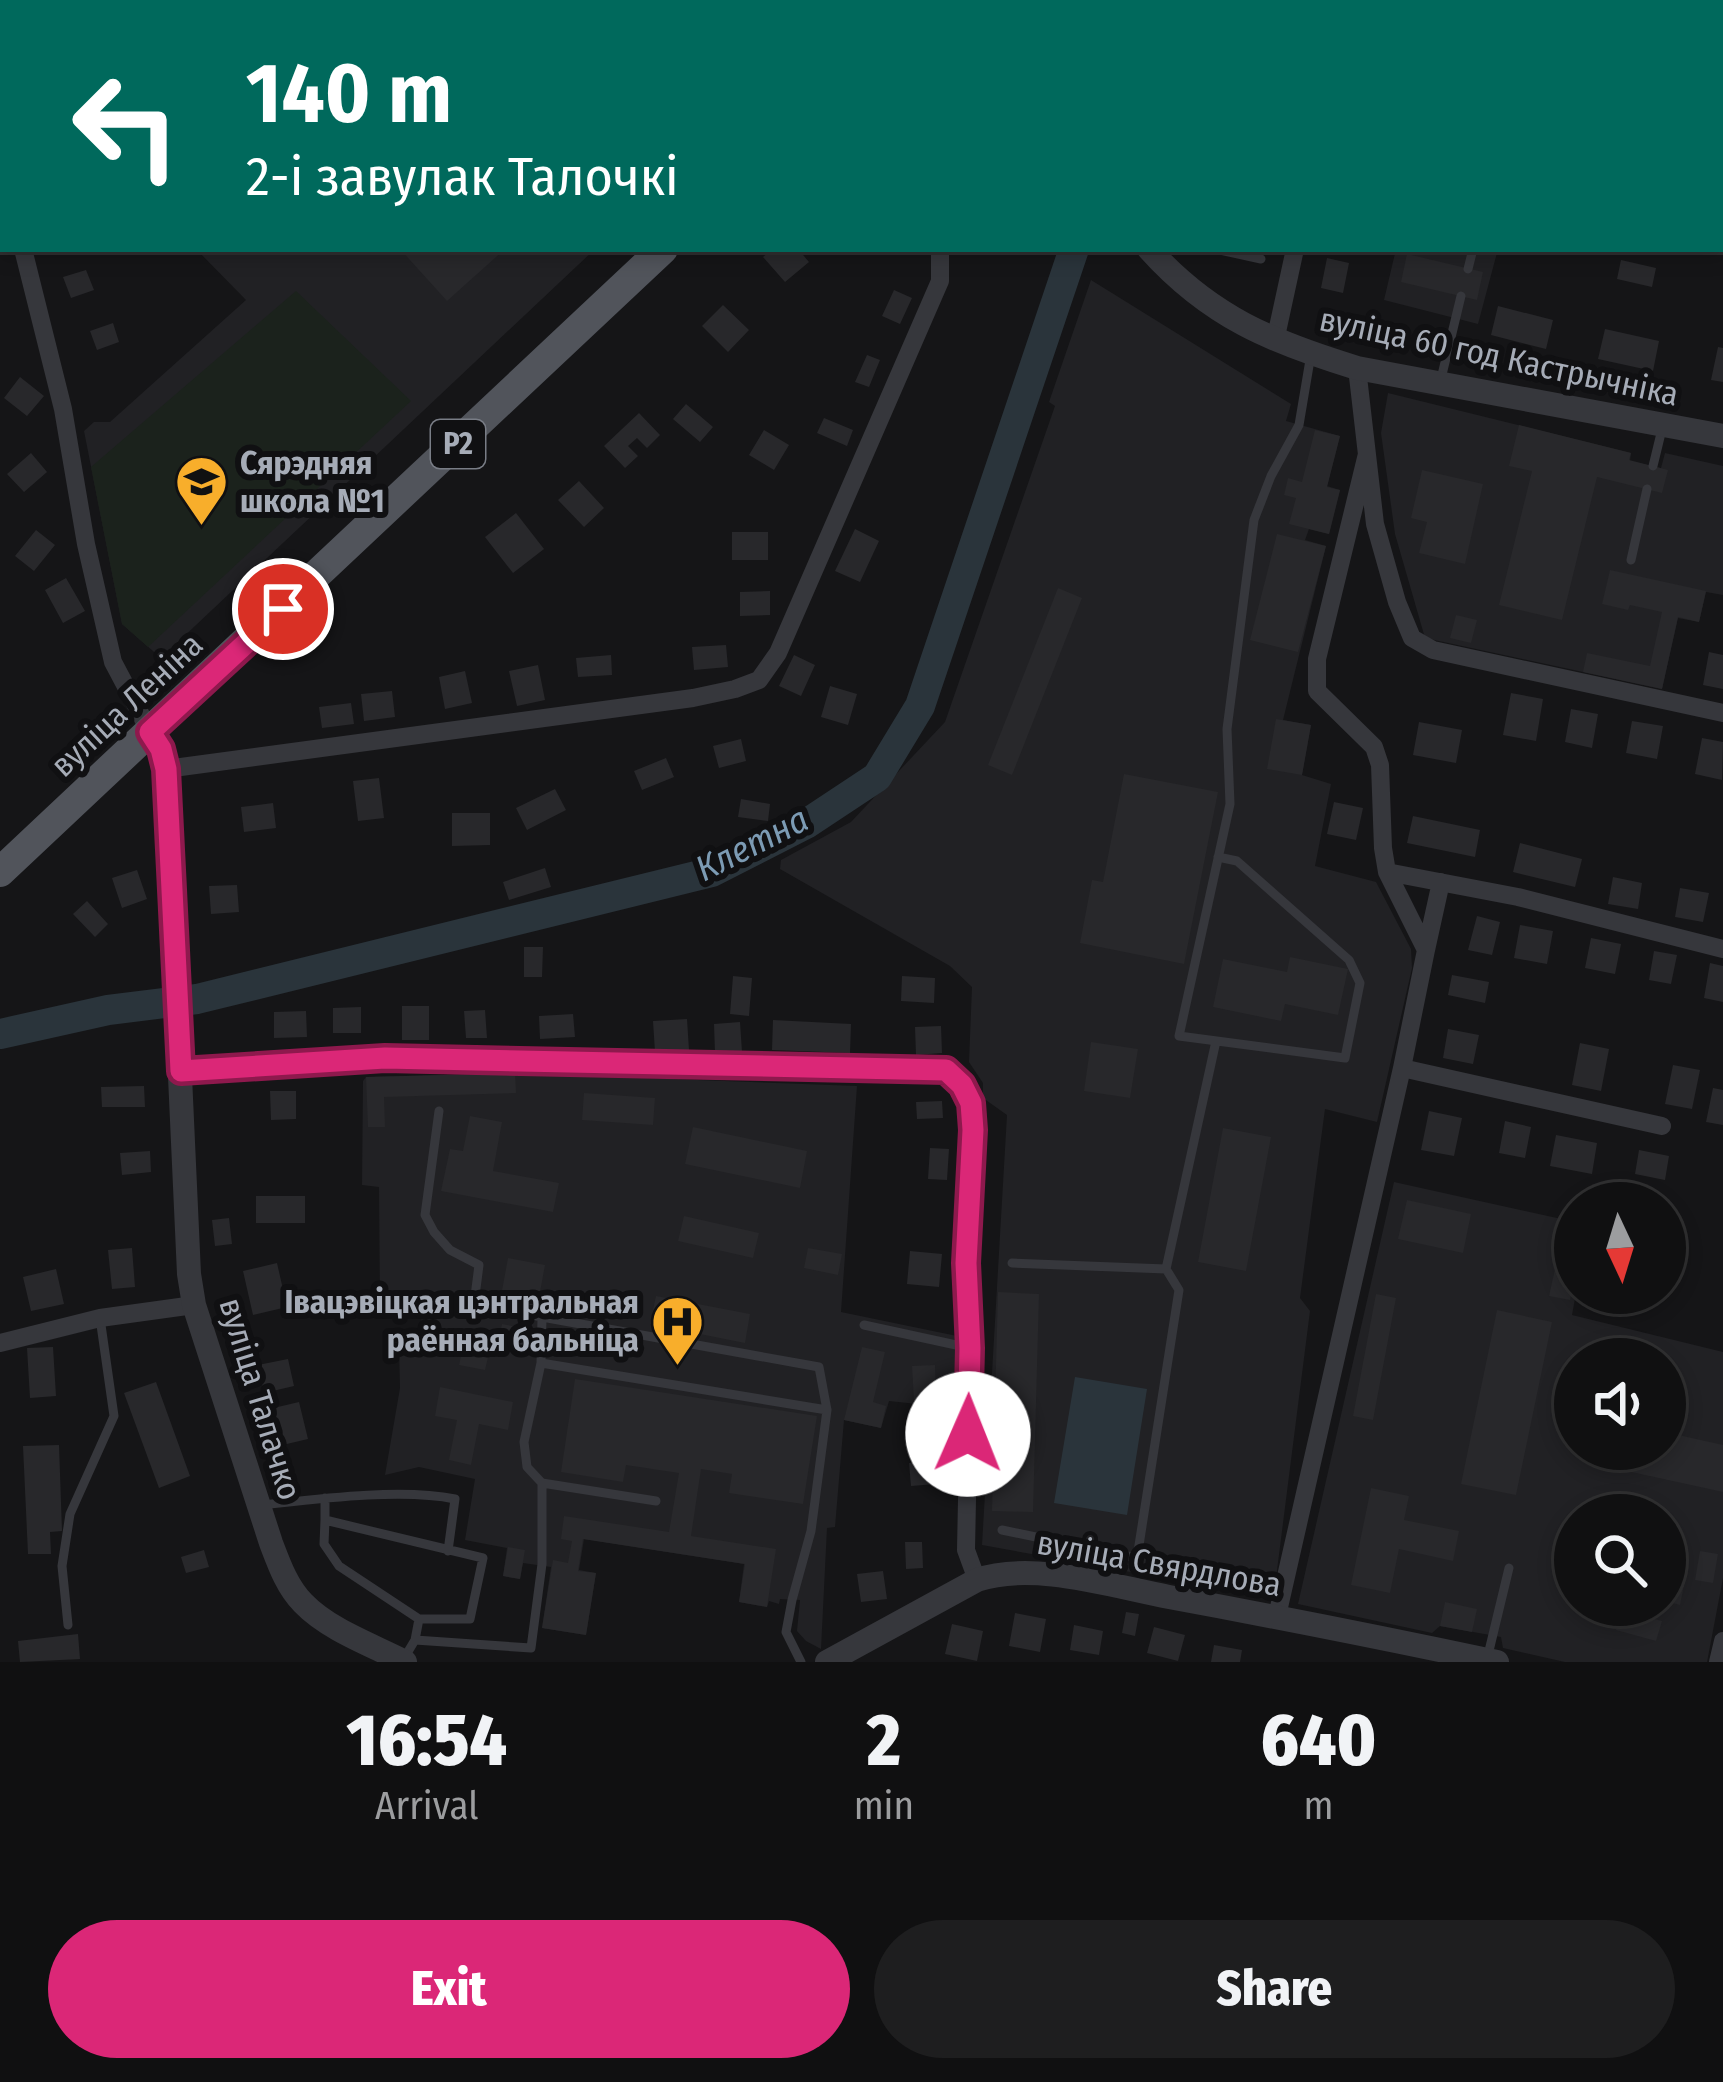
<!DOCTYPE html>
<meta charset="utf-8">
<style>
body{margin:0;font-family:"Fira Sans Condensed",sans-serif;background:#1e1e1f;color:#f1f3f6;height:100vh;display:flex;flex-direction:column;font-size:45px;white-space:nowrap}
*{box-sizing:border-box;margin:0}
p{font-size:39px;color:#9c9d9f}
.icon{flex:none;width:66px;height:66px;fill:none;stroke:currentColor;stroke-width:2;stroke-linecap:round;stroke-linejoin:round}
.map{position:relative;height:1662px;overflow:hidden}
.drawer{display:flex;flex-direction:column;background:#101011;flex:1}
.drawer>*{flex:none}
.top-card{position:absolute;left:0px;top:0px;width:1725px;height:252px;box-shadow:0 6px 18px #0003,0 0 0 3px #303031;background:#00695c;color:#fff;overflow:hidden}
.needle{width:78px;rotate:176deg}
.fabs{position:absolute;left:1554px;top:1182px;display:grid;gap:24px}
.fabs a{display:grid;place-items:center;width:132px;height:132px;border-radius:50%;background:#101011;box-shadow:0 6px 18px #0003,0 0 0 3px #303031;font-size:60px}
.pin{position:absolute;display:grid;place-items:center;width:102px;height:102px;color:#fff;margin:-51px;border:6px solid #fff;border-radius:50%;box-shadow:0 3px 12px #0007}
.me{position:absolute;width:132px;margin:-66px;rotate:1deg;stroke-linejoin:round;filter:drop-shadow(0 0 9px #0008)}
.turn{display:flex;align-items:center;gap:42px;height:252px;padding:0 48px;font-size:54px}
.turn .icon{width:156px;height:156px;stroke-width:2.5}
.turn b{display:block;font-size:84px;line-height:102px}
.eta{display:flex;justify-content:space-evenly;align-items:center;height:204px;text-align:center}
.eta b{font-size:72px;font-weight:800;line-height:84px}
.action{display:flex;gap:24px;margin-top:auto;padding:24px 48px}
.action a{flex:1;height:138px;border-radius:72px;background:#db2777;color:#fff;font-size:48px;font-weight:800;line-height:138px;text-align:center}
.action a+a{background:#1e1e1f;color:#f1f3f6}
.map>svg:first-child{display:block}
.built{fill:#212124;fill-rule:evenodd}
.green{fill:#1b221c}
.water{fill:#2a343b}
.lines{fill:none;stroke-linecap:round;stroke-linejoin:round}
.river{stroke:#2a343b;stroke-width:30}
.building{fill:#28282b}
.service{stroke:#36373c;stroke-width:9}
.minor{stroke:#36373c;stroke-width:18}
.tertiary{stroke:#36373c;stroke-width:24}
.primary{stroke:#51545b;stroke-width:30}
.route-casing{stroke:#8e194d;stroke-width:30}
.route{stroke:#db2777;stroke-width:21}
.labels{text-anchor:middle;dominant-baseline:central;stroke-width:12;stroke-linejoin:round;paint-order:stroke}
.shield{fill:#101012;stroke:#797d86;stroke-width:3}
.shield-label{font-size:30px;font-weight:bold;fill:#a6acb7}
.street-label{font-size:33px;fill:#a6acb7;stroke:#101012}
.poi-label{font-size:33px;font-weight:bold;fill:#a6acb7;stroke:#101012;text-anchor:start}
.water-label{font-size:36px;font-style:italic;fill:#7c9bb4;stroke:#101012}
</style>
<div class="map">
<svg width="1723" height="1662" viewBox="0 0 1723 1662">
<rect width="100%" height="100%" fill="#151517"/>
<path class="built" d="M1453 0H1723V237L1722 3H1452Z
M196 249H595L161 658 122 624 84 431 94 422H110L246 300Z
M1396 249H1498L1478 324 1384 300Z
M1091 280 1291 404 1286 421 1340 436 1327 486 1340 490 1329 534 1309 529 1305 540 1326 546 1283 720 1311 725 1302 775 1331 784 1315 866 1376 882 1411 949 1412 968 1377 1122 1325 1109 1300 1298 1310 1311 1275 1586 1267 1593 1258 1595 982 1545 1007 1115 983 1098V1083L969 1062 972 987 950 966 780 869 781 860 851 822 945 722 1055 406 1049 402Z
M1388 393 1631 453 1630 461 1661 468 1665 453 1723 466V595L1706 592 1699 622 1678 618 1662 689 1425 638 1395 534 1381 433Z
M515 1073 857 1086 841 1312 957 1336 954 1408 889 1401 881 1428 844 1420 835 1527 827 1528 821 1649 806 1641 797 1631 800 1600 780 1599 779 1604 769 1601 767 1607 739 1602 744 1564 584 1539 579 1570 596 1573 586 1635 542 1628 551 1567 523 1563 520 1579 503 1576 507 1548 465 1540 475 1479 419 1467 385 1475 400 1388 399 1346 423 1338 420 1301 380 1303 379 1187 362 1185 363 1081 366 1077Z
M1394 1182 1575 1222 1576 1293 1572 1315 1723 1352V1578L1707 1662H1565L1503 1648 1501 1637 1440 1626 1432 1633 1298 1604ZM1575 1359H1665V1449H1575ZM1575 1515H1665V1605H1575Z"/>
<path class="green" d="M296 291 411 401 148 647 122 624 91 467Z"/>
<path class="water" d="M1075 1377 1147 1389 1127 1515 1054 1503Z"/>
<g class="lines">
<path class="river" d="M1160 3 1161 0
M0 1034 108 1010 197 999 712 872 806 824 877 777 920 706 1074 249"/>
</g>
<path class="building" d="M400 249H505L447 301Z
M772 249H798L809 262 785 282 763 257Z
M1407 254 1483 272 1477 300 1401 282Z
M1327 258 1349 263 1343 293 1321 288Z
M1621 260 1656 268 1652 287 1617 279Z
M86 270 94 290 71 298 63 277Z
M894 290 912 298 900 324 882 316Z
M723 305 749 330 728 352 702 326Z
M1498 306 1553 320 1546 349 1491 335Z
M113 323 119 342 97 350 90 331Z
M1605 329 1659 341 1653 371 1598 359Z
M1718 347 1723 348V382L1711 380Z
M867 355 880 360 869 387 855 382Z
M20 377 44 396 27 416 4 398Z
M686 404 713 427 700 442 673 419Z
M639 413 660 435 647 448 637 438 628 446 638 456 625 468 604 446Z
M824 418 853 430 847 446 817 433Z
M1519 425 1631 453 1629 460 1668 470 1662 493 1597 477 1562 620 1499 605 1532 471 1509 466Z
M764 430 789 445 774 470 749 455Z
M1315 430 1340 436 1327 487 1340 490 1329 534 1289 524 1296 498 1284 495 1288 478 1302 482Z
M31 453 47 472 24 492 7 474Z
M1422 470 1483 484 1465 564 1419 553 1427 522 1411 518Z
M579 481 604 508 584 527 558 500Z
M516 513 544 549 513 573 485 537Z
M855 529 879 541 860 582 835 571Z
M36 530 55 545 34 571 15 556Z
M732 532H768V560H732Z
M1277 534 1326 546 1298 652 1250 640Z
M1610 570 1706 591 1699 622 1678 617 1662 689 1583 672 1587 653 1650 666 1662 612 1630 605 1628 610 1602 604Z
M66 578 85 611 63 623 45 590Z
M1058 588 1082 598 1012 775 988 765Z
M770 591V615L740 616V592Z
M1456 615 1477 620 1471 643 1450 638Z
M726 645 728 667 694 670 692 647Z
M1709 652 1723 655V689L1703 685Z
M611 655 612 675 578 677 576 658Z
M794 655 815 665 801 696 779 686Z
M538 665 545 700 517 706 509 671Z
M465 671 472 703 445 709 439 677Z
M830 686 857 694 848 725 821 717Z
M392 691 395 717 364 721 361 694Z
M1511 693 1543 699 1536 741 1503 735Z
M351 703 354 724 322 728 319 707Z
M1571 709 1598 714 1592 748 1565 742Z
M1276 719 1311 725 1302 775 1267 769Z
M1632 721 1663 726 1657 759 1626 753Z
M1419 722 1462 730 1456 763 1413 755Z
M1702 738 1723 742 1722 780 1695 774Z
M741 739 746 761 719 768 713 746Z
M666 758 674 777 642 790 634 771Z
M1124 774 1218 792 1184 964 1080 943 1092 880 1103 882Z
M379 778 384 818 358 821 353 781Z
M555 789 566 810 527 830 516 808Z
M741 799 770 804 768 821 738 817Z
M1334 802 1363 808 1356 840 1327 834Z
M273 803 276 828 244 832 241 807Z
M452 813H490V845L452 846Z
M1413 816 1480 830 1475 857 1407 843Z
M1520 843 1582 859 1575 887 1513 872Z
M545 868 551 887 509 900 503 882Z
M137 870 147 899 122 908 112 878Z
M1613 877 1642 883 1638 909 1608 904Z
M237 885 239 912 211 914 209 886Z
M1680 888 1709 893 1703 922 1675 917Z
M87 901 108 924 95 937 73 914Z
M1477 916 1500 922 1492 955 1468 950Z
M1520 925 1553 931 1547 964 1514 958Z
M1591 938 1621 944 1615 974 1585 968Z
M524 947H543L542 977H524Z
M1654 951 1677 955 1671 984 1649 980Z
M1290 957 1348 969 1338 1015 1285 1004 1281 1021 1213 1007 1223 959 1287 972Z
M1710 963 1723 966V1002L1704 998Z
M1452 975 1489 982 1485 1003 1448 995Z
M733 976 752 978 749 1016 730 1014Z
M902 976 935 978 934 1003 901 1001Z
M402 1006H429V1040H402Z
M361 1007V1033H333V1008Z
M485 1010 487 1038H466L464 1011Z
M306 1011 307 1037 274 1038V1012Z
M573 1014 575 1037 540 1039 539 1016Z
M687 1019 689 1050 655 1052 653 1021Z
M773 1020 851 1024 850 1053 772 1050Z
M740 1022 742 1052 715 1053 714 1024Z
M941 1026 942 1053 916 1055 915 1027Z
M1448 1029 1479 1035 1473 1064 1443 1058Z
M1091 1042 1138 1049 1130 1098 1084 1091Z
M1580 1043 1609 1049 1601 1091 1572 1085Z
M1673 1065 1700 1070 1692 1109 1665 1104Z
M515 1073 516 1093 384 1097 385 1127H368L366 1077Z
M144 1086 145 1107H102L101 1087Z
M1713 1088 1723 1090V1125L1706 1122Z
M270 1091H296V1119L271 1120Z
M584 1093 655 1098 653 1125 582 1120Z
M942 1101 943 1118 917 1119 916 1102Z
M1429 1111 1462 1118 1454 1156 1421 1150Z
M470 1116 502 1122 493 1171 559 1183 553 1212 441 1191 450 1149 463 1151Z
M1505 1121 1531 1127 1525 1158 1499 1153Z
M693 1127 807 1151 800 1188 685 1164Z
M1223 1128 1271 1137 1246 1271 1198 1262Z
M1556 1135 1597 1143 1592 1174 1550 1166Z
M930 1148 949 1149 947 1180 928 1179Z
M1639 1150 1669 1156 1665 1180 1635 1174Z
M150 1151 151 1172 122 1175 120 1153Z
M256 1196H305V1223H256Z
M1407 1200 1471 1214 1463 1253 1398 1239Z
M684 1216 759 1233 753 1258 678 1241Z
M229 1218 232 1244 215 1246 212 1220Z
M1565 1224 1575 1227V1277L1570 1300 1549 1296Z
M132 1248 135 1287 112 1289 108 1250Z
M808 1248 842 1254 838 1275 804 1268Z
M910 1251 942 1254 939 1287 907 1284Z
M508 1258 545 1265 538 1303 501 1296Z
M277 1263 287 1307 253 1315 243 1271Z
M56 1269 64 1304 31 1311 23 1277Z
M998 1292 1039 1294 1033 1512 992 1511Z
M1376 1294 1396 1298 1373 1420 1353 1416Z
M656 1296 750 1314 745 1343 650 1324Z
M1497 1310 1552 1322 1516 1495 1461 1484Z
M502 1324 528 1329 523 1350 498 1345Z
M464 1344 490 1349 485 1370 459 1365Z
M53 1347 56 1396 30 1398 27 1348Z
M862 1347 885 1352 873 1402 886 1406 881 1428 844 1420Z
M1573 1355 1575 1356V1432L1555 1427Z
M288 1359 294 1386 264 1393 258 1365Z
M935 1365 936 1400 914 1401 912 1366Z
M575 1379 817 1416 803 1504 729 1493 732 1474 701 1469 691 1536 776 1549 767 1607 739 1602 745 1564 583 1539 578 1571 596 1573 586 1635 542 1628 553 1560 568 1563 572 1541 561 1539 564 1516 669 1532 679 1473 626 1465 623 1482 561 1472Z
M156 1382 190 1476 159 1488 124 1393Z
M440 1387 513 1402 508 1430 479 1424 471 1465 449 1460 457 1420 435 1416Z
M299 1402 308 1439 274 1447 265 1410Z
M1665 1432 1723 1445V1492L1604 1466 1608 1449H1665Z
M59 1445 62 1531 50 1532 51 1554H28L23 1446Z
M934 1462 936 1484 911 1486 909 1463Z
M1371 1488 1409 1496 1404 1520 1459 1531 1453 1561 1399 1549 1390 1593 1351 1585Z
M905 1542H922L923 1568 906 1569Z
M508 1547 525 1550 520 1579 503 1576Z
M204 1550 209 1567 186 1573 181 1557Z
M1700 1551 1718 1554 1713 1583 1695 1580Z
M883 1571 887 1599 861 1602 857 1574Z
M1665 1576 1685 1580 1680 1605 1665 1601Z
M1445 1602 1477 1609 1472 1632 1440 1626Z
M1622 1610 1662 1621 1656 1641 1616 1630Z
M1126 1612 1139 1614 1135 1636 1122 1633Z
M1015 1613 1046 1619 1040 1652 1009 1646Z
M952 1624 983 1631 977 1661 945 1654Z
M1074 1625 1103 1631 1099 1655 1070 1650Z
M1154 1627 1185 1635 1178 1661 1147 1653Z
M78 1634 80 1659 20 1662 18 1641Z
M1214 1645 1242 1650 1240 1662H1211Z"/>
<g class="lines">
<path class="service" d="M420 0 423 3
M756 3 759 0
M1722 167 1723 161
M1722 199H1723
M1215 249 1261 259
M1468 269 1473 249
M1440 383 1461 296
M1653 466 1663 425
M1631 560 1647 489
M1218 857 1237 861 1349 960 1360 983 1345 1058 1179 1036 1230 804 1227 729 1254 520 1271 476 1299 425 1311 354
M439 1111 425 1215 434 1232 450 1250 479 1265 474 1304 542 1317
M1012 1263 1166 1269 1216 1041
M864 1325 970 1348
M541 1363 827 1410 811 1531 792 1600 786 1632 801 1662
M542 1483 656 1501
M325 1498V1520L483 1558 470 1619H419L415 1640 403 1660
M262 1505C317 1499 401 1488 455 1499L448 1551
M325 1520 324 1544 339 1566 419 1619
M1002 1530 1137 1558 1179 1290 1166 1269
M68 1625 62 1566 70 1514 114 1416 100 1318
M415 1640 531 1648 542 1564V1483L527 1467 524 1442 541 1363 542 1317 819 1367 827 1410
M1488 1655 1509 1568"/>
<path class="minor" d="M205 3 208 0
M1350 3 1351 0
M0 180 3 185
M0 216 3 211
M23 249 63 409 86 544 113 662 150 732
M1275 341 1295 249
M1357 368 1375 524 1397 602 1412 638 1433 650 1723 713
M166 769 693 698 735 689 759 680 778 653 940 281V249
M1387 872 1518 897 1723 949
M1426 950 1441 882
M1402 1068 1662 1126
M181 1071 385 1058 946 1070 963 1085 971 1103 973 1129 966 1263 970 1348 966 1550 977 1580
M0 1343 100 1318 194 1305
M1277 1616 1402 1068 1426 950 1387 872 1383 848 1380 765 1374 747 1317 691V659L1367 454
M1718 1662 1723 1641"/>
<path class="tertiary" d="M957 0 959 3
M1149 249C1210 317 1272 342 1357 368L1723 436
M150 732 161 749 166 769 189 1274 194 1305 271 1543C279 1564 287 1587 303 1603 329 1630 372 1645 405 1662
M827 1662 977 1580C1033 1561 1111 1586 1169 1597 1278 1617 1388 1639 1497 1662"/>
<path class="primary" d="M922 3 925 0
M0 872 663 249"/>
</g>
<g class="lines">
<defs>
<path id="route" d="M283 609 150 732 161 749 166 769 181 1071 385 1058 946 1070 962 1085 971 1103 973 1130 966 1263 970 1348 968 1434"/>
</defs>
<use href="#route" class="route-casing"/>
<use href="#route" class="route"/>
</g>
<defs>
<symbol id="school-pin" viewBox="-11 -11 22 30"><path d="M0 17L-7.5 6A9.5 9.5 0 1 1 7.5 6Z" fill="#f8ae2b" stroke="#101012"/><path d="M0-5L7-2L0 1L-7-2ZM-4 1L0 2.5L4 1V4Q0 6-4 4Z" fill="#111"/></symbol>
<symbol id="hospital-pin" viewBox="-11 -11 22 30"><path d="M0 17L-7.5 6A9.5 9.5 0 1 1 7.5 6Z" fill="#f8ae2b" stroke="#101012"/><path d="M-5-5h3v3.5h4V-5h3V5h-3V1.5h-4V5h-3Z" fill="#111"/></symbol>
</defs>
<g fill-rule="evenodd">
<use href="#school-pin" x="172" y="452" width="59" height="81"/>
<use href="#hospital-pin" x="648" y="1292" width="59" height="81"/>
</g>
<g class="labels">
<rect class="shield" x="431" y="420" width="54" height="48" rx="9"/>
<g class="shield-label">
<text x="458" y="444">Р2</text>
</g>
<g class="street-label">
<text transform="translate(1499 357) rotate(12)">вуліца 60 год Кастрычніка</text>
<text transform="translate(127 705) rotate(-43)">вуліца Леніна</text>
<text transform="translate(260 1399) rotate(73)">вуліца Талачко</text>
<text transform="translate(1159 1564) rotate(10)">вуліца Свярдлова</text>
</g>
<g class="poi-label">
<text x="240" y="463">Сярэдняя<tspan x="240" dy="38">школа №1</tspan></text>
<text x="639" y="1302" text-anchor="end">Івацэвіцкая цэнтральная<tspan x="639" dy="38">раённая бальніца</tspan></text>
</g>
<g class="water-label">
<text transform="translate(752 844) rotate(-27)">Клетна</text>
</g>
</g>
</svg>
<div class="fabs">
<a><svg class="needle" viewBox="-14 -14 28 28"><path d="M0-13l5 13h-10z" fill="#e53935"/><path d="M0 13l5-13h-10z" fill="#9c9d9f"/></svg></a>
<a><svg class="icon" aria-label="sound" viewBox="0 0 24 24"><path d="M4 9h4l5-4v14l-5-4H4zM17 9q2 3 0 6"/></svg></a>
<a><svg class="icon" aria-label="search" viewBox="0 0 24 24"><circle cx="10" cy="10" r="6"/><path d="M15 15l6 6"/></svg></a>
</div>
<div class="pin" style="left:283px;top:609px;background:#d93025"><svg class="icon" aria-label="arrive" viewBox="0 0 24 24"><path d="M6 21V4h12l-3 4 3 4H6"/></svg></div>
<svg class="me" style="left:968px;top:1434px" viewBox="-20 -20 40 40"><circle r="19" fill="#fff"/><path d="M0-13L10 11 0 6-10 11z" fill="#db2777"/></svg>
<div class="top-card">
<div class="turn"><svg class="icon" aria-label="left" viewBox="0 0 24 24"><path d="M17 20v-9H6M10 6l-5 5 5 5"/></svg><div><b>140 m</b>2-і завулак Талочкі</div></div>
</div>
</div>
<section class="drawer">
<div class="eta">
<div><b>16:54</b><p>Arrival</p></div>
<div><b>2</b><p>min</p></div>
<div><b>640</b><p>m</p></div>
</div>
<div class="action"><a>Exit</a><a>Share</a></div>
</section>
